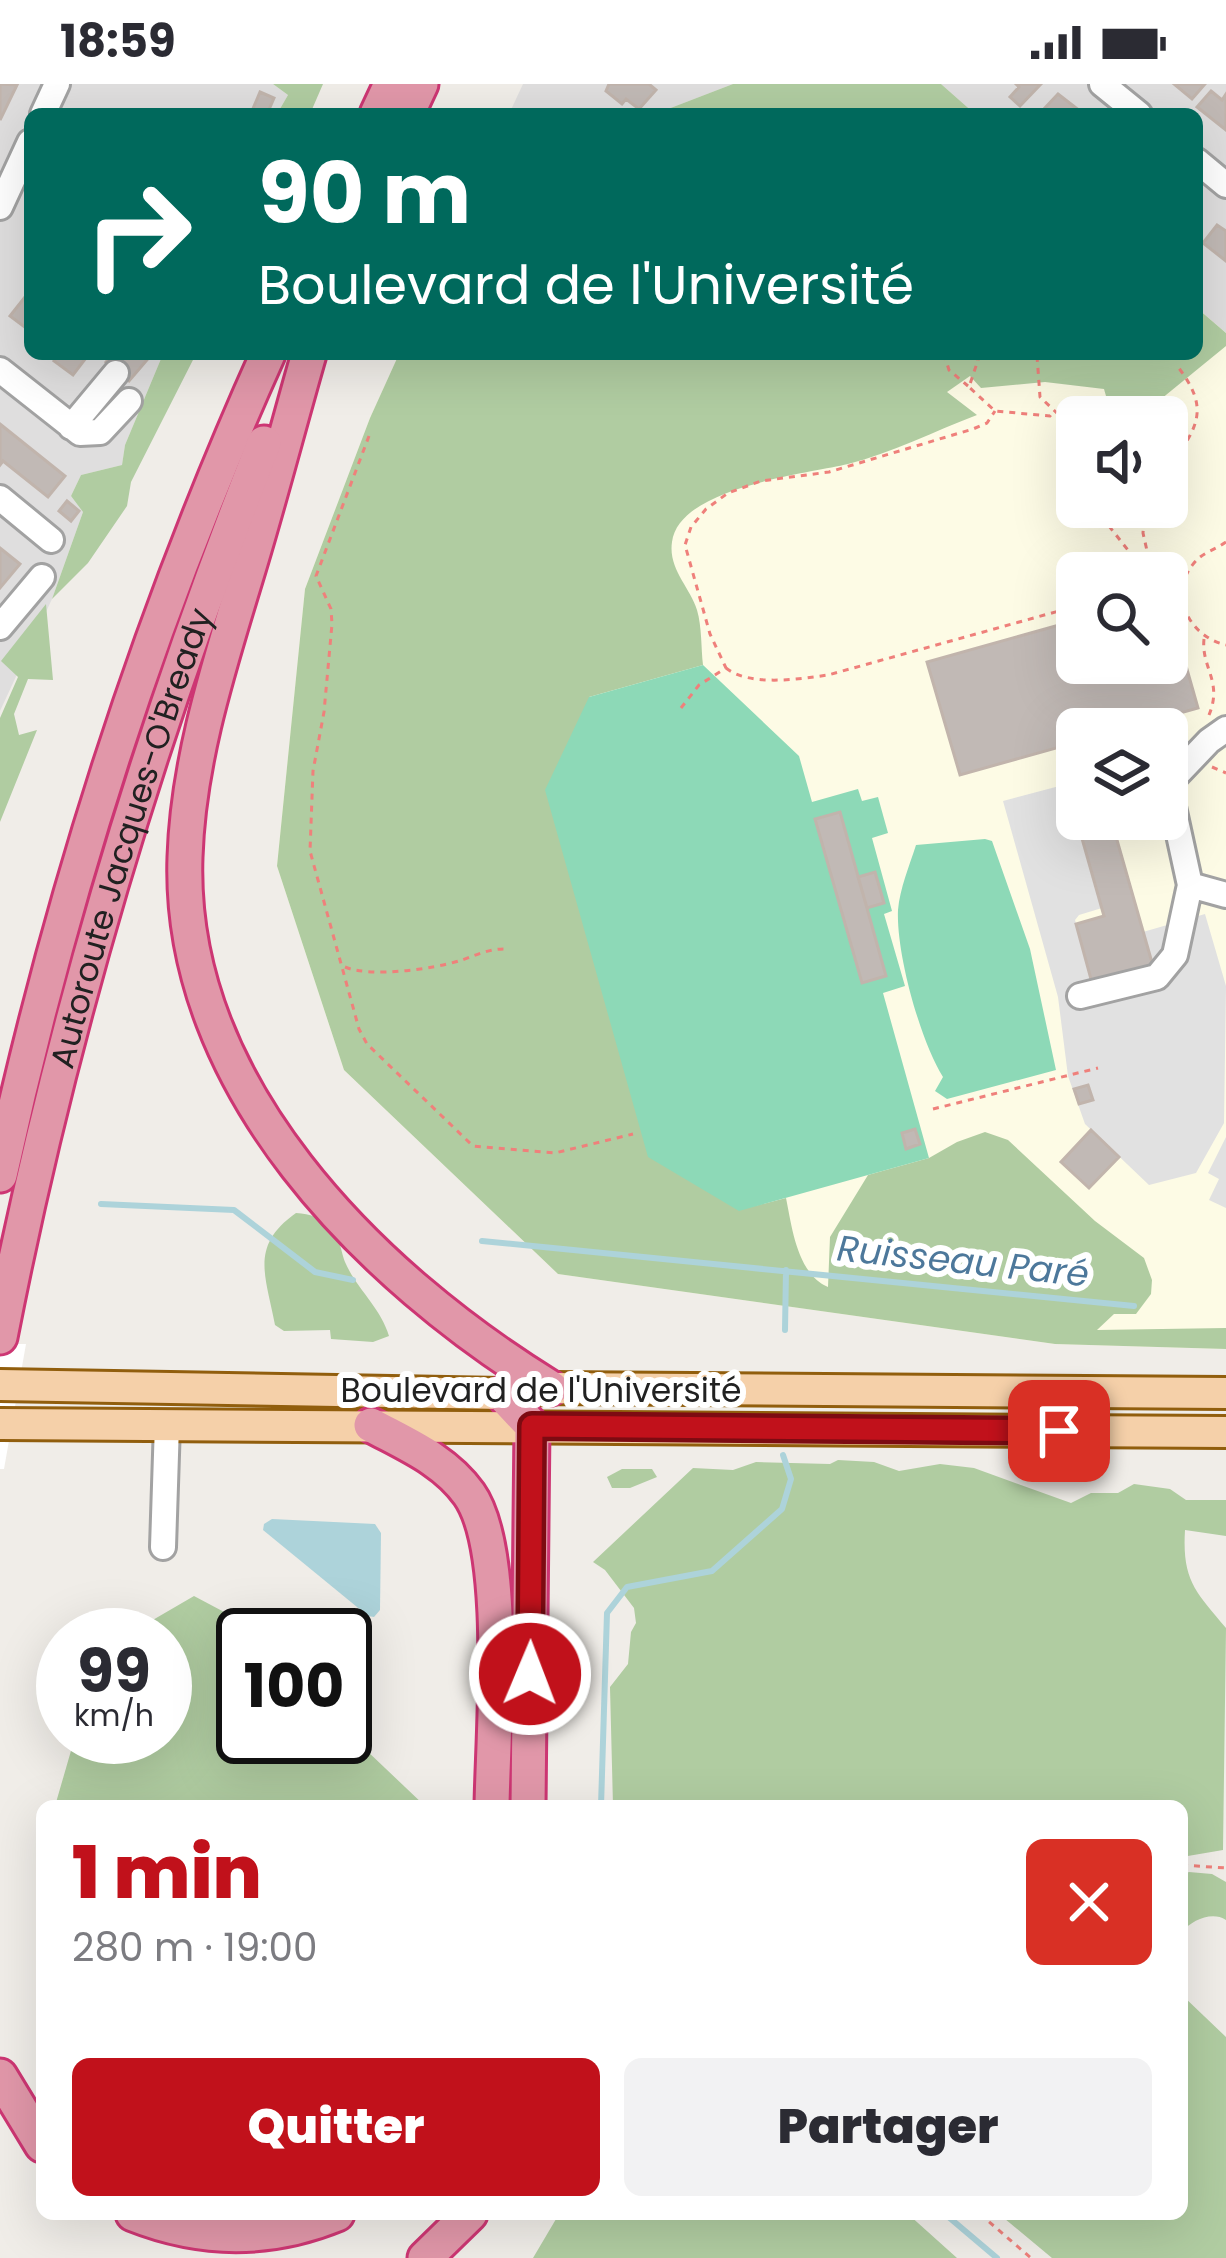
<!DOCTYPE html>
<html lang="fr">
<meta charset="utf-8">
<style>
body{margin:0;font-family:Poppins,sans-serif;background:#f2f2f3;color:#2b2b33;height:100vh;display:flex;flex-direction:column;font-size:45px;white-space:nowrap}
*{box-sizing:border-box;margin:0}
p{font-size:39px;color:#7c7c81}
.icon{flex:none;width:66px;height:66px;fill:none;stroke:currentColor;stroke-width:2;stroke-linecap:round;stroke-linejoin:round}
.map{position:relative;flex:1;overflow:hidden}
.panel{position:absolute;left:36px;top:1716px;width:1152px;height:420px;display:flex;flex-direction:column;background:#fff;border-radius:18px;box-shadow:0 12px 48px #0002}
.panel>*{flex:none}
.banner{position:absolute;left:24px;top:24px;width:1179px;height:252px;border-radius:18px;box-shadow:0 12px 48px #0002;background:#00695c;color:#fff;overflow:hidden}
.controls{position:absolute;left:1056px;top:312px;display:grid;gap:24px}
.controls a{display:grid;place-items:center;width:132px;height:132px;border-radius:18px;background:#fff;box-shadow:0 12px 48px #0002;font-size:60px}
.speed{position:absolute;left:36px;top:1524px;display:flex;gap:24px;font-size:60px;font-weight:700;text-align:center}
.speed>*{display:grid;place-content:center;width:156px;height:156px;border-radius:50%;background:#fff;box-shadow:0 12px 48px #0002;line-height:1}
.speed small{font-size:30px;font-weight:400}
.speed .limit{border:6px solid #111;border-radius:18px;background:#fff;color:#111}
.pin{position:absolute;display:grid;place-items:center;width:102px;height:102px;color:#fff;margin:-51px;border-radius:24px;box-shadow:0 6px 18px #0006}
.me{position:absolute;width:132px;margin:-66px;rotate:1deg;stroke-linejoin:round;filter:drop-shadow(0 0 9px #0008)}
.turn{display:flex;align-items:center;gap:42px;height:252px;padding:0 36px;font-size:54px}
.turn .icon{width:156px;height:156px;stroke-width:2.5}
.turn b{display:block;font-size:84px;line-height:102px}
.round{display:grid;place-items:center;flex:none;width:126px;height:126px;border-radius:18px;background:#f2f2f3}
.headline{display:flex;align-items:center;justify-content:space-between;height:204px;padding:0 36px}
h1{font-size:72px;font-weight:800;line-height:90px;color:#c1111b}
.button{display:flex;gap:24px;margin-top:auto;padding:24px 36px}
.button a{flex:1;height:138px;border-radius:18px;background:#c1111b;color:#fff;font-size:48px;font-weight:800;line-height:138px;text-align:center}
.button a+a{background:#f2f2f3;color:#2b2b33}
.status{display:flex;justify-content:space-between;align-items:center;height:84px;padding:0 60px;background:#fff;direction:ltr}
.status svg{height:33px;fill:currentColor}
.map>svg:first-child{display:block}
.residential{fill:#dfdede}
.education{fill:#fdfbe5;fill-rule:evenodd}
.forest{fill:#b0cca1}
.pitch{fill:#8dd9b7}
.parking{fill:#e1e1e1}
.water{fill:#add3da}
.pier{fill:#fff}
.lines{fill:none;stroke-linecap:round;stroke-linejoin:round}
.stream{stroke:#add3da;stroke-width:6}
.building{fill:#c1b9b5;stroke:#c1b4ac;stroke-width:3}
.minor-casing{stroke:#a2a2a2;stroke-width:30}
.major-casing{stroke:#915e0d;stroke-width:36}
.highway-casing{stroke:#cd3673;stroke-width:39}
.path{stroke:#ef807b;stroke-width:3;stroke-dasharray:6 6;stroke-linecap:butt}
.minor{stroke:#fff;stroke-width:24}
.major{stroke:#f5d0a9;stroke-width:30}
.highway{stroke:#e197a9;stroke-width:33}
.route-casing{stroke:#7d0b12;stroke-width:30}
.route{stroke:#c1111b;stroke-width:21}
.labels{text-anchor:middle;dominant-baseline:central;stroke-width:12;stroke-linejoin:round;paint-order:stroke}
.street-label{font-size:33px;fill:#212121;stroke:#fff}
.water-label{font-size:36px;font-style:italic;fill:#4d789b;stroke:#fff}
</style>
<div class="status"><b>18:59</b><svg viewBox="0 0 49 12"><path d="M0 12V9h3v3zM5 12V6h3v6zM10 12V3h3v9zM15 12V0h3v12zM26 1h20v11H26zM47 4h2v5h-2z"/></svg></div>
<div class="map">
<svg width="1226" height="2174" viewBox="0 0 1226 2174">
<rect width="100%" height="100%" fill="#f0ede8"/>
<path class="residential" d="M0 0H273L288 11 277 30H30V270H163L125 361 122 381 81 391 71 412 83 428 52 515 0 627Z
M523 0H733L655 30H509Z
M941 0H1226V249L1197 224V30H975Z"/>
<path class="education" d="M1197 224 1226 249V1265L1055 1260 558 1190 344 986 277 782 305 505 370 334 399 270H1197ZM1077 333H1167V423H1077ZM1077 489H1167V579H1077ZM1077 645H1167V735H1077Z"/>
<path class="forest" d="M273 0H323L310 30H277L288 11Z
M733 0H941L975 30H655Z
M1197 224 1226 249V262L1139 333H1112L1104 305 1045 298 981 304 970 292 947 308 977 331C935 347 891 369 848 380 806 390 679 403 672 458 668 485 690 503 697 526 702 543 701 564 703 581L589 613 739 1126 786 1114C792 1143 797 1190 828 1203L830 1153 868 1091 929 1074 957 1058 985 1048 1008 1056 1095 1137 1144 1174 1152 1196 1151 1210 1136 1230H1114L1097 1246 1226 1244V1265L1055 1260 558 1190 344 986 277 782 305 505 370 334 399 270H1197Z
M163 270H196L131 398 127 422 88 479 52 515 83 428 71 412 81 391 122 381 125 361Z
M46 520 53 596 28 595 14 630 19 651 37 646 0 738V634L18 593 1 577Z
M296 1129C311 1130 319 1133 330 1144 341 1156 340 1164 345 1178 356 1204 381 1224 389 1252L373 1258 331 1255 330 1246 284 1247 275 1241C266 1192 249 1162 296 1129Z
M838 1376 874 1378 899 1387 940 1380 974 1384 1071 1419 1091 1409H1118L1134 1400 1170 1405 1186 1416H1226V1452L1185 1446C1182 1496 1195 1507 1226 1544L1223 1766 1182 1773V1722H613L610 1603 628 1580 631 1548 636 1539 634 1524 605 1486 593 1478 693 1384 733 1386 756 1378 830 1380Z
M622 1385H652L657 1393 630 1404H612L607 1393Z
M194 1512 226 1529 248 1551H243V1653H345V1646L425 1722H55L75 1653H165V1551H127Z
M1189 1788 1212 1790 1226 1798V1836C1212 1827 1192 1836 1182 1848V1791Z
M1182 1911 1226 1953V2174H1052L999 2130H1182Z
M559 2130H908L957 2174H533Z"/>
<path class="pitch" d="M703 581 799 672 812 718 858 705 862 717 878 713 888 749 872 754 892 827 884 830 905 902 883 909 929 1074 739 1127 648 1073 545 706 589 613Z
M985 755 992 757 1030 865 1056 986 947 1015 935 1007 943 993C920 956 896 869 898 826 900 804 909 783 916 761Z"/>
<path class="parking" d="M1067 700 1102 824 1079 831 1075 836 1093 900 1143 848 1205 830 1226 902 1224 1039 1196 1089 1149 1101 1085 1040 1068 992 1058 913 1003 717Z
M1226 1053V1124L1209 1116 1219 1095 1208 1089Z"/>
<path class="water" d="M272 1435 375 1440 381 1449 380 1526 374 1533 368 1532 263 1446 264 1440Z"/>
<path class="pier" d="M0 1260H26L4 1385H0Z"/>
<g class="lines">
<path class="stream" d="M101 1120 234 1126 315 1188 353 1196
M482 1157 1134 1222
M785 1246 786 1186
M601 1722 607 1529 627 1503 712 1487 782 1425 791 1395 783 1371
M945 2130 997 2174"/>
</g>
<path class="building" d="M0 0 17 1 0 36Z
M609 0H649L656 6 639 25 626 15 622 20 606 7Z
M1016 0H1041L1020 22 1010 13 1019 3Z
M1174 0H1205L1192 15Z
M1211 7 1222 16 1226 10V46L1197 23Z
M260 8 274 14 267 30 252 27Z
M1058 10 1080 27 1079 30 1042 27Z
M1217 141 1226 147V177L1203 159Z
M25 213 30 216V247L10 232Z
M59 270H89L73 291 54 277Z
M113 270H152L129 297 106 278Z
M0 340 65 392 48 413 3 377 0 381Z
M67 417 79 427 71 437 59 427Z
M0 464 20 480 0 504Z
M1167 515 1198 624 1123 645H1077V686L1070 660 960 691 927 578 1077 536V579H1167Z
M1077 703V735H1111L1153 882 1092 899 1076 840 1104 832 1068 705Z
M840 728 886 892 862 899 815 735Z
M875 788 884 819 867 824 858 793Z
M1088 1001 1093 1016 1079 1020 1074 1005Z
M915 1045 920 1060 906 1065 902 1049Z
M1091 1046 1119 1073 1089 1104 1061 1078Z"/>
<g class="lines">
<defs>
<path id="minor" d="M1102 0 1139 30
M43 30 57 0
M1197 77 1226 101
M0 123 30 58
M0 286 80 349 100 348 129 317
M71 343 116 289
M0 414 51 456
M0 543 42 493
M1190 801 1226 811
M1080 912 1157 893 1175 871 1190 801 1168 700 1209 657 1226 645
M163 1463 167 1340"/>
<path id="major" d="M0 1301 502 1310 551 1304 1226 1309
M0 1340 1226 1348"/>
<g id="highway">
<path d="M377 30 391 0"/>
<path d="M407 30 421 0"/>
<path d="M309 270C288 343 269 417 247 489 219 582 188 676 185 773 177 1002 370 1193 551 1304"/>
<path d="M0 1091C61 811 150 532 268 270"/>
<path id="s1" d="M0 1253C60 946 149 649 264 359"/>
<path d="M502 1310 532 1342 528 1722"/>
<path d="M371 1341C406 1360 445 1376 469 1410 509 1466 493 1649 492 1722"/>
<path d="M0 1992 42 2061"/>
<path d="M133 2130C201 2157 269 2158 337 2130"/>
<path d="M425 2174 470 2130"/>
</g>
</defs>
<use href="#minor" class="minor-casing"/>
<use href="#major" class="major-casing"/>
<use href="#highway" class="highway-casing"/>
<path class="path" d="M944 270 949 286 968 302
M975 271 978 276 969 303 995 327 1050 332 1053 328
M1037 272 1040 313 1077 348
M369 352 316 492 331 525 332 540 324 628 313 687 310 767 359 945 367 960 473 1062 555 1069 633 1050
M1167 386C1196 345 1212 327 1178 283
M1077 391V402
M1094 423 1146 489
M1145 423 1143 449 1152 489
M1226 458C1215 466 1203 468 1194 479 1167 511 1190 553 1226 561
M1167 496H1182
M1204 555C1201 584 1223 597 1209 631
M726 584C750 603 799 595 828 591L1077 522
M681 624 699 601 726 584 710 550 685 461 691 443 706 425 728 409 761 397 829 388 973 345 987 339 995 327
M1176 630 1183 651
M1212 683 1226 689
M345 883C371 894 434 885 462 876 479 870 491 864 509 865
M933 1025 1098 984
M1182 1781 1226 1784
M980 2130 1031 2174"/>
<use href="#minor" class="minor"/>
<use href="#major" class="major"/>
<use href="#highway" class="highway"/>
</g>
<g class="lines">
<defs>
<path id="route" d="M530 1590 532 1342 1059 1347"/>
</defs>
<use href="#route" class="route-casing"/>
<use href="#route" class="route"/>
</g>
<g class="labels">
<g class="street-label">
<text stroke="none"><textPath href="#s1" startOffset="516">Autoroute Jacques-O'Bready</textPath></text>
<text x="541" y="1306">Boulevard de l'Université</text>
</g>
<g class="water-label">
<text transform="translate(963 1177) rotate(6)">Ruisseau Paré</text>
</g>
</g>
</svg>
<div class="controls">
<a><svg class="icon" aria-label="sound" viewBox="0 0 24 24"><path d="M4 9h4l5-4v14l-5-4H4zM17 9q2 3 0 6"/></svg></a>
<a><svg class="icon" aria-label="search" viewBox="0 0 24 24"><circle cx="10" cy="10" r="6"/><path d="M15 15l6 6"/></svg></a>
<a><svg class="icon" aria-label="layers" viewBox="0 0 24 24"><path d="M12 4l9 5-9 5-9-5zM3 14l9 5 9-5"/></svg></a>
</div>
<div class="speed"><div>99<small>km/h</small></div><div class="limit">100</div></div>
<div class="pin" style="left:1059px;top:1347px;background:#d93025"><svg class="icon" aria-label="arrive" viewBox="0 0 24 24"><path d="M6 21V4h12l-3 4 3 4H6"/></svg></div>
<svg class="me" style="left:530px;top:1590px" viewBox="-20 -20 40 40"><circle r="17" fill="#c1111b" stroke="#fff" stroke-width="3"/><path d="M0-11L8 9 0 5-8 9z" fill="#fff"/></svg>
<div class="banner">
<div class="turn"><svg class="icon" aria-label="right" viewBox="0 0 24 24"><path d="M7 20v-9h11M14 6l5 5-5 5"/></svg><div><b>90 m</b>Boulevard de l'Université</div></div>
</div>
<section class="panel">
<div class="headline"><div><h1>1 min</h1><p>280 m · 19:00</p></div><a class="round" style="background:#d93025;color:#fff"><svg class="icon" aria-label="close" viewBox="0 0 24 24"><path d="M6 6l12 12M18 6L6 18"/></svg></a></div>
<div class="button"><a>Quitter</a><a>Partager</a></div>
</section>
</div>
